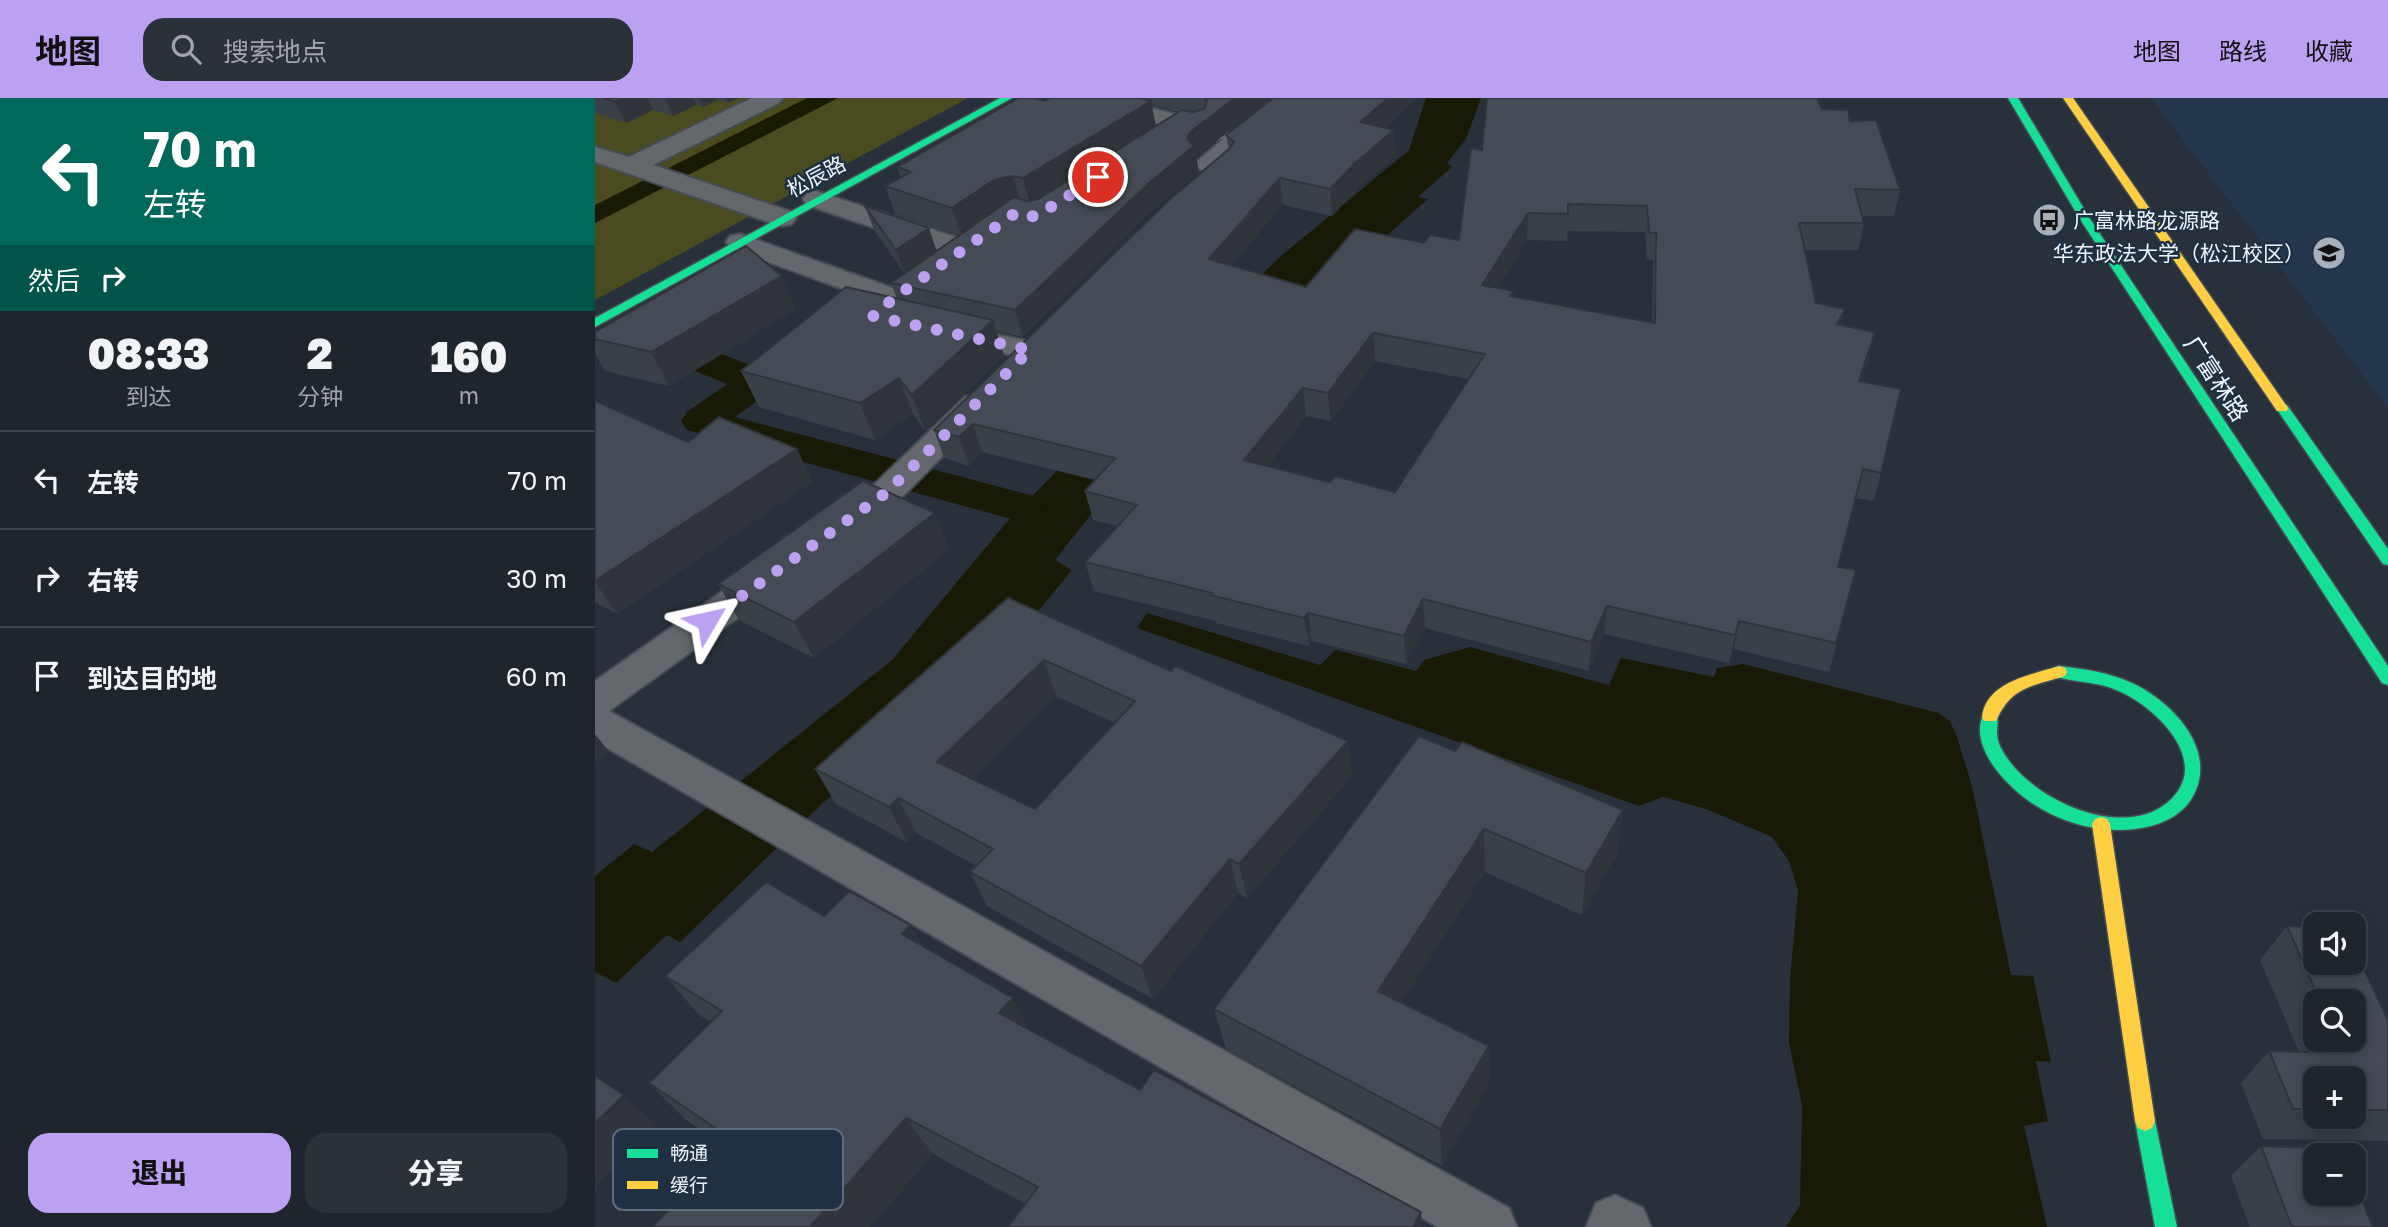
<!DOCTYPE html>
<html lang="zh">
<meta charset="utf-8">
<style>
body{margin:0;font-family:"Golos Text","Noto Sans SC",sans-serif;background:#2b3138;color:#f1f3f6;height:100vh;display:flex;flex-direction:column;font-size:26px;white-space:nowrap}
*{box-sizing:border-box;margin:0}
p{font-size:23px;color:#a1a5a9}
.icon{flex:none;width:38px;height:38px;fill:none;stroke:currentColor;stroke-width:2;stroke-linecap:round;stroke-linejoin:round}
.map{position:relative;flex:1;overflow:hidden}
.details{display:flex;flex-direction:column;background:#1e252c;width:595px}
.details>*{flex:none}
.hud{background:#00695c;color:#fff;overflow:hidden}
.fabs{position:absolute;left:1708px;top:814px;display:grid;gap:14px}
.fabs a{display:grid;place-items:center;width:63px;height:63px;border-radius:14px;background:#1e252c;box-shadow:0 4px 18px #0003,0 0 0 2px #3c4248;font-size:35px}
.pin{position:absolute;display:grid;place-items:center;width:60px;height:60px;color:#fff;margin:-30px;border:4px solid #fff;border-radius:50%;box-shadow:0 2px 7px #0007}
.me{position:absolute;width:77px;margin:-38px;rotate:54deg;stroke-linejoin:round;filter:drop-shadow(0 0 5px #0008)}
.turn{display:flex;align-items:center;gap:24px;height:147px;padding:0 28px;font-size:32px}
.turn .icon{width:91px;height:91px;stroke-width:2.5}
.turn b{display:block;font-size:49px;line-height:60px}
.then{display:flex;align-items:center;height:66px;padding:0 28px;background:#0003;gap:14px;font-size:26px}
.eta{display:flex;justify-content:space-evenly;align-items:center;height:119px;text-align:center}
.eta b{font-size:42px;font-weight:800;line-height:49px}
.action{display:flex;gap:14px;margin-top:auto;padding:14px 28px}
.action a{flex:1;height:80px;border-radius:21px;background:#bca0f2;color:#111;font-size:28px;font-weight:800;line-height:80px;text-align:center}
.action a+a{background:#2b3138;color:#f1f3f6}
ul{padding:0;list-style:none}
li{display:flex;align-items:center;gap:21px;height:98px;padding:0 28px;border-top:2px solid #3c4248}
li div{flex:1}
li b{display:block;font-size:26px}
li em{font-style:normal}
header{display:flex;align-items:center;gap:42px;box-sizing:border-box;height:98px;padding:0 35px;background:#bca0f2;color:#111}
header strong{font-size:33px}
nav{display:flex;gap:38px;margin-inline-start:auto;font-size:24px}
.search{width:490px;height:63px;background:#2b3138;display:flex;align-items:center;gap:18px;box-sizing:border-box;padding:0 24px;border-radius:21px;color:#a1a5a9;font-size:26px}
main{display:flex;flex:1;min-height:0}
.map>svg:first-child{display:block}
.built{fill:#24374d}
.green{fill:#4a4b1e}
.water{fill:#191a05}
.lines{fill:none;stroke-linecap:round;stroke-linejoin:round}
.canal{fill:#191a05;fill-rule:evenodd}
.street-casing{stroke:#454c55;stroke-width:4}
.fast-casing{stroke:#454c55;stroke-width:3}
.slow-casing{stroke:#454c55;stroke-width:3}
.street{fill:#64686c;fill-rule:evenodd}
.fast{fill:#16e098;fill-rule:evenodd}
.slow{fill:#ffcf43;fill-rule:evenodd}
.wall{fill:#3a4048;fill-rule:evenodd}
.shaded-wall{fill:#30343b}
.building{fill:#444b54;stroke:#30343b;stroke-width:2;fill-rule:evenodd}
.route{stroke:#bca0f2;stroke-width:12;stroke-dasharray:0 21.6}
.labels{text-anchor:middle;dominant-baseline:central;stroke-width:5;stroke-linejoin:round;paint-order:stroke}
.far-street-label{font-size:21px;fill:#ecf4fe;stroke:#203043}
.far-poi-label{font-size:21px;fill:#ecf4fe;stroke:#203043;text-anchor:start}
.street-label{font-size:24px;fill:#ecf4fe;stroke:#203043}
.key{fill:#203043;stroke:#5d6b7b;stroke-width:2}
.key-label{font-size:19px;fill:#ecf4fe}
</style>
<header>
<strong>地图</strong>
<div class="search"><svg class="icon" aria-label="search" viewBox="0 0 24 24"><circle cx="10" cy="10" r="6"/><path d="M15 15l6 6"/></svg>搜索地点</div>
<nav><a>地图</a><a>路线</a><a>收藏</a></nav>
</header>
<main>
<section class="details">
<div class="hud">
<div class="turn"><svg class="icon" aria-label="left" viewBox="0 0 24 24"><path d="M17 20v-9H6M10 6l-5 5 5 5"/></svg><div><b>70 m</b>左转</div></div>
<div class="then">然后<svg class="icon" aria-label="right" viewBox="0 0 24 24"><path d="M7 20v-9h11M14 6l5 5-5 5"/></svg></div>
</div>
<div class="eta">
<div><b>08:33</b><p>到达</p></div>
<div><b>2</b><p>分钟</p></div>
<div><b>160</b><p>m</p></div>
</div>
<ul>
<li><svg class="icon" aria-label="left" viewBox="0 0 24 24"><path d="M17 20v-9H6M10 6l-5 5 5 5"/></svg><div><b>左转</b></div><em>70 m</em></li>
<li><svg class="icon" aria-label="right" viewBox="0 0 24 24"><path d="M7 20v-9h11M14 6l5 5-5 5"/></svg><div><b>右转</b></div><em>30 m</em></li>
<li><svg class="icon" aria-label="arrive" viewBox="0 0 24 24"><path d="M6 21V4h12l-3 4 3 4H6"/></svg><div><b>到达目的地</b></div><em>60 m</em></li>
</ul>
<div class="action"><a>退出</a><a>分享</a></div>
</section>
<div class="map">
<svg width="1793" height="1129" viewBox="0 0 1793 1129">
<rect width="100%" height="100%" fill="#28313b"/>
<path class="built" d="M1556 0H1793V310Z"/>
<path class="green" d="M0 0H373L0 202Z"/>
<path class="water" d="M212 0H243L0 125V107Z
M831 0H886L871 41 852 65 857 69 823 99 833 101 542 358 460 462 477 472 428 531 230 703 85 844 72 837 21 885 0 874V778L39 746 57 754 297 562 411 425 457 378 546 278 559 280 685 159 814 52Z
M552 515 725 567 741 552 821 573 829 562 875 549 1014 587 1026 560 1119 579 1122 570 1148 566 1344 615 1355 623 1362 639 1377 688 1416 877 1438 878 1456 964 1441 963 1453 1023 1429 1028 1452 1129H1191L1205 1107 1207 1008 1194 944 1195 881 1203 793 1194 763 1177 739 1111 711 1068 699 1044 708 542 530Z"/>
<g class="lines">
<path class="canal" d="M55 229 176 275 182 284 176 293 140 319 443 399 450 409 443 419 427 424 92 332 86 323 92 314 132 286 41 249 35 241 41 233Z"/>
<defs>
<path id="street" d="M157 0H188L184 5 58 67 197 114 201 120 197 126 188 128 179 126 0 64V49L34 59Z
M481 0H520L631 30 634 35 632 38 680 0H707L631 63 640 70 636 75C622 89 610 108 589 103L585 97 609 73 603 71 599 66 628 41 622 42 485 5Z
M221 93 379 145 383 151 379 157 369 159 359 157 212 107 208 101 212 95Z
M145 136 309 194 313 200 309 206 299 209 289 206 135 150 131 144 135 138Z
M353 226 446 246 450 252 446 258 435 261 342 241 338 235 342 229Z
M381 297 392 299 397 306 392 313 304 402 261 433 249 436 237 433 232 425 237 417 280 386 370 299Z
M178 464 191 467 196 476 191 485 14 613 914 1110 922 1129H843L0 643V583L165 467Z
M1020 1097 1048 1110 1056 1129H991L1001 1105Z"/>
<path id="fast" d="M405 0H417L0 229V220Z
M1413 0H1423L1495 121 1793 568V587L1787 585 1485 121Z
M1687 306 1692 307 1793 451V467L1788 466 1681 310Z
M1464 568C1489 571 1513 574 1537 585 1578 604 1627 655 1595 703 1586 716 1571 724 1556 728 1504 741 1446 721 1410 682 1394 665 1377 638 1389 615H1401C1404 622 1402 628 1402 635 1402 646 1409 656 1415 664 1445 704 1527 741 1572 705 1619 666 1563 611 1526 594 1504 583 1481 585 1458 578L1456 574 1458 570Z
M1550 1013 1557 1016 1560 1023 1582 1129H1560L1540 1023 1543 1016Z"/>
<path id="slow" d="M1468 0H1478L1693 310 1692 313H1682Z
M1464 568 1470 570 1472 574 1470 578C1435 589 1417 588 1401 623H1389L1387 619C1391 584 1436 577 1464 568Z
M1506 719 1512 721 1515 726 1560 1023 1557 1030 1550 1033 1543 1030 1540 1023 1497 726 1500 721Z"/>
</defs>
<use href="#street" class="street-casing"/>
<use href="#fast" class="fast-casing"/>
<use href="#slow" class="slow-casing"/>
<use href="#street" class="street"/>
<use href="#fast" class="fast"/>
<use href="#slow" class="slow"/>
</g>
<path class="wall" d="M0 0H143L133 5 123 2 108 9 101 7 78 18 58 12 31 25 0 15Z
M549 0H676L601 59 604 74 558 112 428 239 401 233 409 258 330 333 318 316 280 342 164 309 146 273 302 201 296 185 310 176 279 132 270 108 342 153 365 138 300 116 290 88 306 79 302 69 450 3 549 1ZM557 7 582 14 560 28Z
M822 0 790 30 801 58 762 91 737 118 688 107 636 167 711 189 829 145 864 142 887 52 1227 11 1255 23 1305 92 1299 118H1267L1269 125 1263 152H1209L1221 205 1246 227 1274 261 1266 284 1286 375 1279 403 1261 400 1243 469 1261 472 1234 574 1139 551 1134 565 1009 536 994 573 830 530 811 566 717 543 714 548 621 525V523L499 493 490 464 523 428 498 422 490 393 500 382 387 354 374 368 349 360 339 332 634 51 631 37ZM973 133 1050 134 1052 161 1058 162 1057 225 919 199 903 190 932 142 972 143ZM780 263 873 281 800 394 735 384 672 368 711 318 736 323Z
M201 211 74 288 10 273 0 255V234Z
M0 303 93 344 202 351 217 384 22 516 0 504Z
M355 451 219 560 144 522 123 486Z
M413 500 576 573 753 643 757 678 652 800 643 795 558 901 392 808 375 774 382 768 321 735 312 744 241 706 220 671ZM461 598 520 625 440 711 377 681Z
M824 638 1023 755 987 817 890 774 806 904 894 987 847 1068 631 951 619 911Z
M229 818 327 847 434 932 545 992 826 1114 827 1129H413L431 1106 338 1056 275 1129H57L134 1051 91 1022 54 985 116 924 104 917 70 878Z
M1692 828 1793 922V1043L1668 1041 1646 985 1674 953 1704 954 1665 862ZM1720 903H1759V942H1720ZM1720 980H1759V1018H1720Z
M1666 1048 1778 1129H1655L1636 1078Z"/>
<path class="shaded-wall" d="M28 0H53L58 12 31 25 20 4Z
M70 0H98L101 7 78 18Z
M104 0H122L123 2 108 9Z
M131 0H143L133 5Z
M640 0H676L601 59 604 74 558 112 428 239 420 212 592 40 597 33Z
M793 0H822L768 50 766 24Z
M556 3 561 29 435 107 428 80Z
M799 32 801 58 762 91 737 118 735 91 760 65Z
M418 78 426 106 366 138 357 110 399 82Z
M685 80 688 107 618 188 614 161Z
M933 115 932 142 888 214 887 187Z
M334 130 342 154 310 176 301 152Z
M187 178 201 211 74 288 56 254Z
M1250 211 1244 238 1242 226Z
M398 222 409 258 330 333 317 297Z
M1280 234 1274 261 1258 311 1264 283Z
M778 235 780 263 736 323 733 295Z
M304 280 318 316 280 342 265 305Z
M708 290 711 318 654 390 649 362Z
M378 326 387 354 374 368 364 339Z
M202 351 217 384 22 516 0 483Z
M340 415 355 451 219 560 199 524Z
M828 501 830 530 811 566 809 538Z
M1012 508 1009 536 994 573 996 544Z
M713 515 717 543 714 548 709 520Z
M1144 523 1139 551 1134 565 1140 537Z
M449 562 461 598 358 699 342 664Z
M0 636 14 654 0 665Z
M753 643 757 678 652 800 644 766Z
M303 700 321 735 312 744 294 709Z
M1028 712 1023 755 987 817 991 775Z
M889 731 890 774 788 933 783 893Z
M635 761 643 795 558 901 546 868Z
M315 827 339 867 307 836Z
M418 900 438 939 404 915Z
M894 948V987L847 1068 845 1031Z
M29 997 61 1027 0 1089V1025Z
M311 1020 338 1056 275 1129H215Z
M826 1114 827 1129H818Z"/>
<path class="building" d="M9 0H28L20 4Z
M423 0H439L450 3 455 0H546L556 3 428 80 418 78 399 82 357 110 290 88 316 74 302 69Z
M610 0H640L597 33 592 40 599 48 553 86 420 212 296 185 419 99 432 103 443 101 587 12 598 14 609 11 612 3Z
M678 0H793L766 24 799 32 760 65 735 91 685 80 614 161 711 189 760 131 829 145 835 137 864 142 876 50 887 52 892 0H1222L1227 11 1253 12 1255 23 1281 22 1305 92 1260 91 1269 125H1204L1221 205 1250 211 1242 226 1280 234 1264 283 1306 291 1286 375 1268 371 1243 469 1261 472 1241 545 1144 523 1140 537 1012 508 996 544 828 501 809 538 713 515 709 520 615 497 617 495 490 464 542 407 490 393 520 360 378 326 364 339 339 332 575 101 634 51 639 44 631 37ZM973 106 1052 108 1054 135H1061L1060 225 915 198 919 193 887 187 933 115 973 116ZM778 235 890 256 800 394 740 378 735 384 649 362 708 290 733 295Z
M270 108 334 130 301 152Z
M151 148 187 178 56 254 0 241V234Z
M251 189 398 222 317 297 304 280 265 305 146 273Z
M0 303 93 344 124 319 202 351 0 483Z
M268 383 340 415 199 524 123 486Z
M413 500 576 573 580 568 753 643 644 766 635 761 546 868 375 774 398 751 303 700 294 709 220 671ZM449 562 540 603 440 711 342 664Z
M824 638 860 653 867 644 1028 712 991 775 889 731 783 893 894 948 845 1031 619 911Z
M171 784 229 818 254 793 315 827 307 836 418 900 404 915 545 992 559 972 826 1114 818 1129H413L443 1089 311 1020 215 1129H57L141 1044 54 985 127 913 70 878Z
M1692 828 1720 829V864H1759V850L1793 922V1012H1759V980H1720V1011H1698L1674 953 1749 955 1742 942H1759V903H1725Z
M0 978 29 997 0 1025Z
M1666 1048 1745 1051 1748 1057H1720V1096H1759V1083L1778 1129H1697Z"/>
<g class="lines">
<path class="route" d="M112 523 292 394 435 252 278 218 299 200 422 114 440 119 503 79"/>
</g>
<defs>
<symbol id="bus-disc" viewBox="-11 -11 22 22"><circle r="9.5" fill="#a7b0ba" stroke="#203043"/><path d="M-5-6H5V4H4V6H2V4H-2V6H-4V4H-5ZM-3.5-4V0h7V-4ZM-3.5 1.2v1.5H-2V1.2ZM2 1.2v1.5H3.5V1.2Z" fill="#111"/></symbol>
<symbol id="university-disc" viewBox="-11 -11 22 22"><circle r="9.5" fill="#a7b0ba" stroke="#203043"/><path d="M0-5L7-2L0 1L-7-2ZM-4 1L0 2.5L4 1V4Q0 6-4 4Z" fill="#111"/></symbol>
</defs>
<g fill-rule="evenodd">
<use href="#bus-disc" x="1435" y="103" width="38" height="38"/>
<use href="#university-disc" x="1715" y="136" width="38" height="38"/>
</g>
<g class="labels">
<g class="far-street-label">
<text transform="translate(221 78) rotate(-28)">松辰路</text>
</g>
<g class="far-poi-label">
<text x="1478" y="122">广富林路龙源路</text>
<text x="1710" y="155" text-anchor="end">华东政法大学（松江校区）</text>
</g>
<g class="street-label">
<text transform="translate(1622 280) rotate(57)">广富林路</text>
</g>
</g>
<rect x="18" y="1031" width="230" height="81" rx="10" class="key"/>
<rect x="32" y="1051" width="31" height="9" fill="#16e098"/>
<rect x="32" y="1083" width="31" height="8" fill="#ffcf43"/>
<g class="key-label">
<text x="75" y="1062">畅通</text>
<text x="75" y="1094">缓行</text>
</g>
</svg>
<div class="fabs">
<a><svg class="icon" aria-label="sound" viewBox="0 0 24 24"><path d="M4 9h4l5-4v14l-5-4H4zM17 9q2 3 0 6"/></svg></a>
<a><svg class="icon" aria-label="search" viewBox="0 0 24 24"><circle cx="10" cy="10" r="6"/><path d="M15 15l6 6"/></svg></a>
<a>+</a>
<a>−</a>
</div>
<div class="pin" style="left:503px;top:79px;background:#d93025"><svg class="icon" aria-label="arrive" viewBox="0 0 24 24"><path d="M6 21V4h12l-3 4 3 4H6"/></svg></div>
<svg class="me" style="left:112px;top:523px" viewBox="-20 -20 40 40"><path d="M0-17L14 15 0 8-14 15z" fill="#bca0f2" stroke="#fff" stroke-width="4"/></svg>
</div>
</main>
